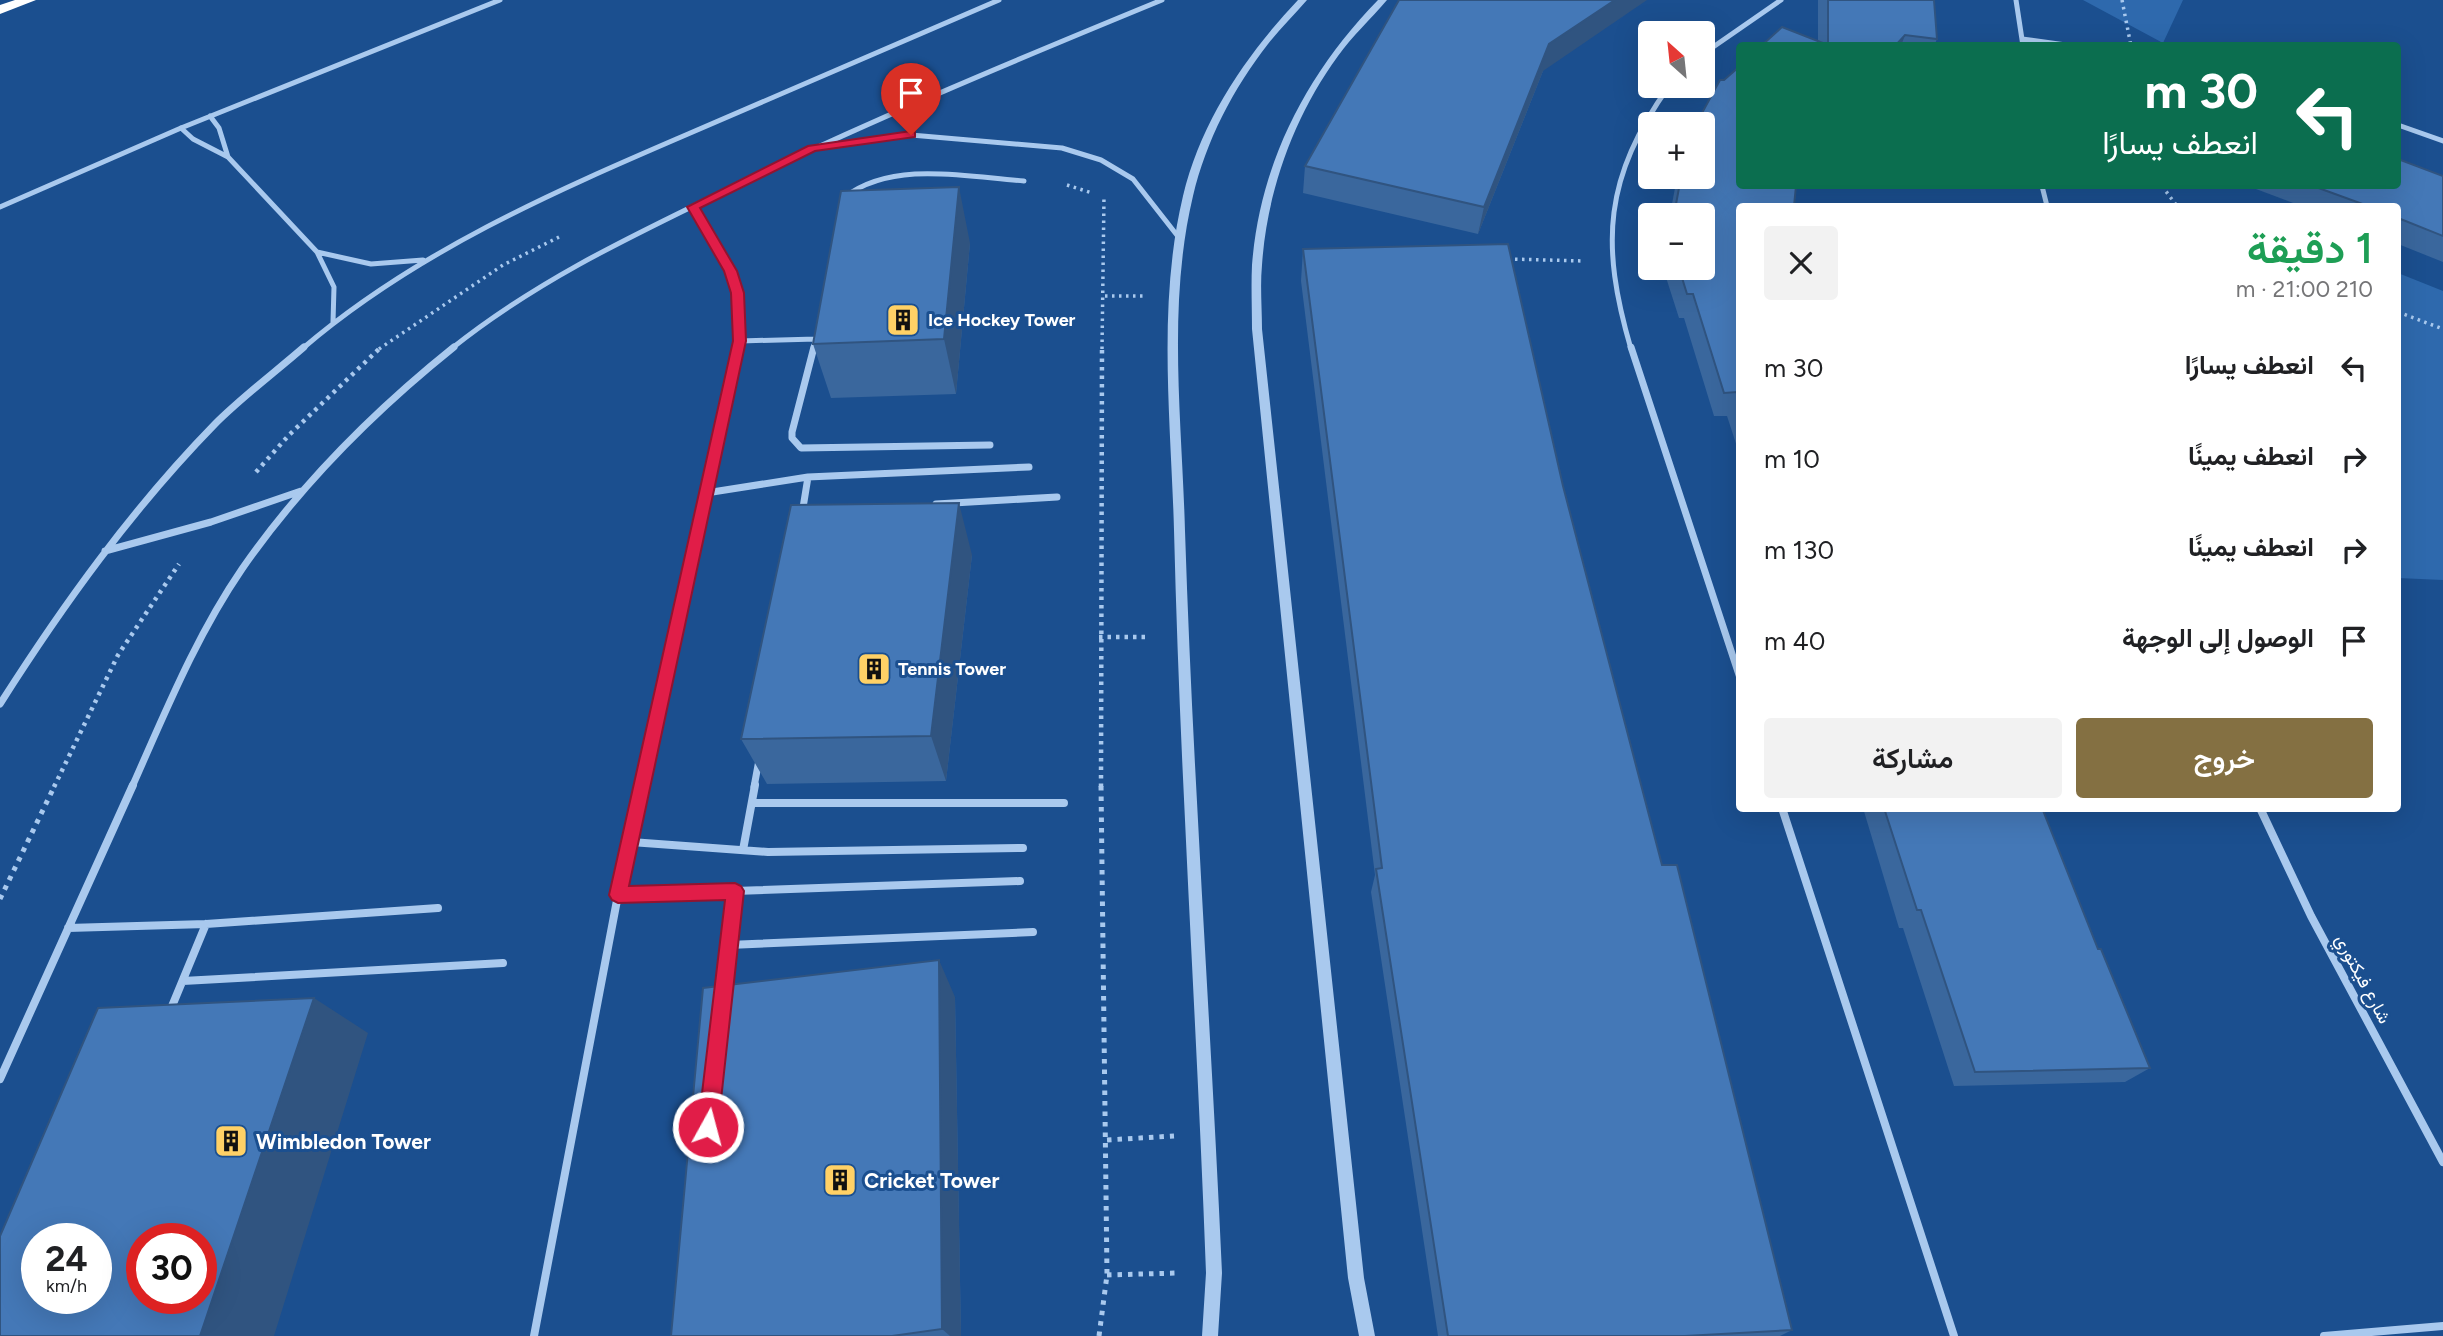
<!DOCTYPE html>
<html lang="ar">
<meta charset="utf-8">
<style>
body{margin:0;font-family:Figtree,Vazirmatn,sans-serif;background:#f2f2f2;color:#202124;direction:rtl;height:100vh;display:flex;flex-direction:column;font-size:26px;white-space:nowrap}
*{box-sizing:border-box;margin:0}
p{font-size:23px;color:#757577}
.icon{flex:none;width:38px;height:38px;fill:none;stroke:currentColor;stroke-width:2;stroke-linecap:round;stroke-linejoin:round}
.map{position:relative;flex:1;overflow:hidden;direction:ltr}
.side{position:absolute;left:1736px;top:203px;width:665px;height:609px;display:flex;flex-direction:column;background:#fff;border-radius:7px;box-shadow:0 7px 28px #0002;direction:rtl}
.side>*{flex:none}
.guide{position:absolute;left:1736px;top:42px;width:665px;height:147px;border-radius:7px;box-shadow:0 7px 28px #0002;direction:rtl;background:#0b6e4f;color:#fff;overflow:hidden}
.needle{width:46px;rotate:333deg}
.controls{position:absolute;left:1638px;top:21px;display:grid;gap:14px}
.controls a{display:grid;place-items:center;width:77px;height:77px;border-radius:7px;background:#fff;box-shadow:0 7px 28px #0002;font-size:35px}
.speed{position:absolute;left:21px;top:1223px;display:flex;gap:14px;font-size:35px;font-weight:700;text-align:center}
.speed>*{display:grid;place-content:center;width:91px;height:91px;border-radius:50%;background:#fff;box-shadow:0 7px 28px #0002;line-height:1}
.speed small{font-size:18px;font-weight:400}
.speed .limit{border:10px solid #d22;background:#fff;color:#111}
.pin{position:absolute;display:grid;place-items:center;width:60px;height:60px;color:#fff;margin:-72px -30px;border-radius:50% 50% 50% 0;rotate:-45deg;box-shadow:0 0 7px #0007}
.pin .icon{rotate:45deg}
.me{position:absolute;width:77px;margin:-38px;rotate:7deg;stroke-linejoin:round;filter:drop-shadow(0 0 5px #0008)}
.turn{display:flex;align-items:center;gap:24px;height:147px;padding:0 28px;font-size:32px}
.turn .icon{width:91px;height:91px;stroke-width:2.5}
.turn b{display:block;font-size:49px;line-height:60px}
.round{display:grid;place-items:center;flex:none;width:74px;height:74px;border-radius:7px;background:#f2f2f2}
.head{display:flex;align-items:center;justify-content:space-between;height:119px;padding:0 28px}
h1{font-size:42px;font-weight:600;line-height:52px;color:#1e9e55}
.primary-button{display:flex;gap:14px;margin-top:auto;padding:14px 28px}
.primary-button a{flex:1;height:80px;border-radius:7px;background:#847042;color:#fff;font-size:28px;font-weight:600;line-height:80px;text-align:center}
.primary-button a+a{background:#f2f2f2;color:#202124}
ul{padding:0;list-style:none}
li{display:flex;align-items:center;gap:21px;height:91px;padding:0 28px}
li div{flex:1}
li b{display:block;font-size:26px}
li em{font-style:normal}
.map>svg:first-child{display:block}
.green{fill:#2e69ad}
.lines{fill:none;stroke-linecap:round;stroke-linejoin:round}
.path-far2{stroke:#a9c9ee;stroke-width:3.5;stroke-dasharray:2.5 4.5;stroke-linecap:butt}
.path-far1{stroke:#a9c9ee;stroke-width:4.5;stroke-dasharray:3.5 5;stroke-linecap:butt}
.path{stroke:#a9c9ee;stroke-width:5;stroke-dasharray:4.5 6;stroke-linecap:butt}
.minor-far2{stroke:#a9c9ee;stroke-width:5}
.minor-far1{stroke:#a9c9ee;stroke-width:7}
.minor{stroke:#a9c9ee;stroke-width:8}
.tertiary{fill:#a9c9ee;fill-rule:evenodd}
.motorway{fill:#fff;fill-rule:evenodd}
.wall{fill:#3a679d}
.shaded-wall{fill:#305480}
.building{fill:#4478b7;stroke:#305480;stroke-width:2;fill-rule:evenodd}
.route{fill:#e11d48;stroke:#92132f;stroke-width:2}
.labels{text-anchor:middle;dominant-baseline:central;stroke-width:6;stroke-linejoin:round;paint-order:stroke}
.poi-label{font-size:18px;font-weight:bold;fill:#fff;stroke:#1b4f8f;text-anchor:start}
.street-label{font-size:18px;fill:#fff;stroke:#1b4f8f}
.near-poi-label{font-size:21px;font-weight:bold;fill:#fff;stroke:#1b4f8f;text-anchor:start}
</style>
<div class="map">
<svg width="2443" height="1336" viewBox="0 0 2443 1336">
<rect width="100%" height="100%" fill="#1b4f8f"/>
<path class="green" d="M2083 0H2183L2163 43Z
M2398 273 2443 291V580L2398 578Z"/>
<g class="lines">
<path class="path-far2" d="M2122 0 2131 46
M1067 185 1092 193
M2162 186 2177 206
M1508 259 1584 261
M1105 296H1143
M2398 312 2443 329
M379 349 503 265 559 237
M1102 349 1104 196"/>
<path class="path-far1" d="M256 472 289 435 381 347
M1099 637H1149
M54 787 118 655 179 564
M1101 787 1102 347"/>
<path class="path" d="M0 899 55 785
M1107 1140 1174 1136
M1107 1275 1178 1273
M1099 1336 1107 1275 1101 785"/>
<path class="minor-far2" d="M2016 0 2023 46
M2022 39 2073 46
M1703 54 1781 0
M210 116 219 128 228 157
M2398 125 2443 141
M181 128 193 139 228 157 317 252 334 287 333 322
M823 146 911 135 1062 148 1101 160 1133 179 1180 239
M2042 186 2047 206
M845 197C893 160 968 177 1024 181
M0 207 181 128 500 0
M693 207C719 248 749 298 738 349
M317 252 371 264 423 260
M740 341 816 339
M302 349C415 252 553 192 688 134 792 89 895 45 999 0
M451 349C532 284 623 240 716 195 862 124 1011 62 1162 0
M813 349 816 338
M1631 349C1600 243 1604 178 1669 86"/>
<path class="minor-far1" d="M814 347 792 432V438L801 448 990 445
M1631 347 1740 678
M706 493 808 477 1029 467
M936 504 1057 497
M802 514 808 477
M105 551 211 522 301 491
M0 704C63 605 132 509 215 424 242 397 274 373 304 347
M132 787C165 713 196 636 242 569 301 484 373 412 454 347
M642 787 739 347
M754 787 759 760"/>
<path class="minor" d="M752 803H1064
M1782 808 1954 1336
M2260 808 2311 916 2443 1162
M631 842 768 852 1023 848
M743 850 755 785
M618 895 1020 881
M68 928 206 924 438 908
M729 945 1033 932
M183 981 503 963
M724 991 735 891
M170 1011 206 924
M0 1079 133 785
M534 1336 618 895 642 785
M2324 1336 2443 1326"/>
<path class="tertiary" d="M1298 0H1307C1294 15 1280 29 1268 44 1233 89 1206 141 1193 196 1167 305 1182 420 1185 531 1193 778 1211 1026 1222 1273L1218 1336H1202L1206 1273C1197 1025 1180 778 1174 530 1171 420 1157 305 1183 196 1201 121 1246 55 1298 0Z
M1378 0H1387C1371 19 1352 36 1338 56 1294 116 1267 191 1262 265 1260 286 1262 308 1262 329L1364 1278 1375 1336H1359L1348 1278 1252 329C1252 308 1251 286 1252 265 1260 162 1307 73 1378 0Z"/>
<path class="motorway" d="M15 0H36L0 14V5Z"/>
</g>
<path class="wall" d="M1818 0H1934L1937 39 1934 46H1761L1818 41Z
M1543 71 1478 234 1303 193 1305 166Z
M1724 80 1740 206V456L1727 416H1714L1684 318H1679L1663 268H1703V215H1670L1677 177H1703Z
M2443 176V262L2398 244V206H2301L2248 186H2398Z
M970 243 956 394 831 398 813 344Z
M1303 249 1563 486 1662 865 1792 1330 1780 1336H1438L1371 892 1375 875 1301 281Z
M972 555 946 781 767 784 741 739Z
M1863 808H2042L2098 949 2150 1068 2125 1082 1954 1086 1903 928H1899Z
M955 997 961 1336H671Z"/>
<path class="shaded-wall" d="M1615 0H1647L1543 71 1478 234 1484 207 1549 44Z
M1905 35 1901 46H1895Z
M959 187 970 243 956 394 944 339Z
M959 503 972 555 946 781 931 736Z
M939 960 955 997 961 1336H950L942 1329Z
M314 998 368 1033 274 1336H200Z"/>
<path class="building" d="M1399 0H1615L1549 44 1484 207 1305 166Z
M1828 0H1934L1937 39 1905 35 1895 46H1761L1782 27 1828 45Z
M1740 66V186H1796L1794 206H1740V400L1737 392 1724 393 1693 294H1687L1679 268H1703V215H1674L1681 177H1703V124H1696L1720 80H1724Z
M2398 159 2443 176V236L2398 218V206H2368L2313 186H2398Z
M959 187 944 339 813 344 841 191Z
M1508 244 1563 486 1662 865H1677L1792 1330 1685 1336H1448L1376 869 1382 868 1303 249Z
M959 503 931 736 741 739 791 505Z
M1884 808H2042L2098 949H2101L2150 1068 1975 1072 1921 910H1917Z
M939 960 942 1329 892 1336H671L703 988Z
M314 998 200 1336H0V1236L98 1008ZM37 1239H96V1298H37ZM142 1239H201V1298H142Z"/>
<path class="route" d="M911 131 915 132V137L815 151 700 208 737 271 744 293 746 341 629 886 735 883 741 886 744 891 718 1127 715 1134 708 1137 701 1134 698 1127 725 900 618 903 612 900 609 895 733 341 731 293 724 271 687 207 808 146Z"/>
<defs>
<symbol id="building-square" viewBox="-11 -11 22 22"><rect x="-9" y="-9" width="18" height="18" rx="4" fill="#ffd166" stroke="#1b4f8f"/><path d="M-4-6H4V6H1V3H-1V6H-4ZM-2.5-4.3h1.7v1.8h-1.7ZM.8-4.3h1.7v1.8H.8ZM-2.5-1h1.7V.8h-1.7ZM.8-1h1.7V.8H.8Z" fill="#111"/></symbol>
</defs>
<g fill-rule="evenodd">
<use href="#building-square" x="884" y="301" width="38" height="38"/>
<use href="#building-square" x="855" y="650" width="38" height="38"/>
<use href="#building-square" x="212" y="1122" width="38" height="38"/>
<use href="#building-square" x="821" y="1161" width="38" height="38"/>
</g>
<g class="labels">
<g class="poi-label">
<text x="928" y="320">Ice Hockey Tower</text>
<text x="898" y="669">Tennis Tower</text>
</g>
<g class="street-label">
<text transform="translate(2363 979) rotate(62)">شارع فيكتوري</text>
</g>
<g class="near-poi-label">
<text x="256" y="1141">Wimbledon Tower</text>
<text x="864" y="1180">Cricket Tower</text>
</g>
</g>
</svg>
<div class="controls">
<a><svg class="needle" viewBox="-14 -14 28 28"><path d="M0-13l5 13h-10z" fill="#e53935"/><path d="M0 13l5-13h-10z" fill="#757577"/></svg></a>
<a>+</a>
<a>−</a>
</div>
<div class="speed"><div>24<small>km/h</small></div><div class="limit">30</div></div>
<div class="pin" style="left:911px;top:135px;background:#d93025"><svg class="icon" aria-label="arrive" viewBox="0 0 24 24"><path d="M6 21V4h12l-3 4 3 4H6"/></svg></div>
<svg class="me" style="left:708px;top:1127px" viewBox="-20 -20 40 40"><circle r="17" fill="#e11d48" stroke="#fff" stroke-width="3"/><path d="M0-11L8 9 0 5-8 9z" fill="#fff"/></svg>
<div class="guide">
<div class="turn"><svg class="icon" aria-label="left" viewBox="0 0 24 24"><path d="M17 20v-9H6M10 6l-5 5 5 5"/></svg><div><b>30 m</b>انعطف يسارًا</div></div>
</div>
<section class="side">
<div class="head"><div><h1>1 دقيقة</h1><p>210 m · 21:00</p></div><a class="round"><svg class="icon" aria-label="close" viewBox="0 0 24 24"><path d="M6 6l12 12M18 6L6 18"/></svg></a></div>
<ul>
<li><svg class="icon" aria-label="left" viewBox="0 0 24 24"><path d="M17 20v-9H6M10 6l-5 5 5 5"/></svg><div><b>انعطف يسارًا</b></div><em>30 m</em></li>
<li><svg class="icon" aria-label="right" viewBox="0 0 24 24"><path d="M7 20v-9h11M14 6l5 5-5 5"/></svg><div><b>انعطف يمينًا</b></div><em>10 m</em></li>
<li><svg class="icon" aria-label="right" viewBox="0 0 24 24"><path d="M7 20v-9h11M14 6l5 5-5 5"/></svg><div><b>انعطف يمينًا</b></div><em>130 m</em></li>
<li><svg class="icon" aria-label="arrive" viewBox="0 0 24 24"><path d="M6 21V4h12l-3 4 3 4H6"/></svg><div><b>الوصول إلى الوجهة</b></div><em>40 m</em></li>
</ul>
<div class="primary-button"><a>خروج</a><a>مشاركة</a></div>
</section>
</div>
